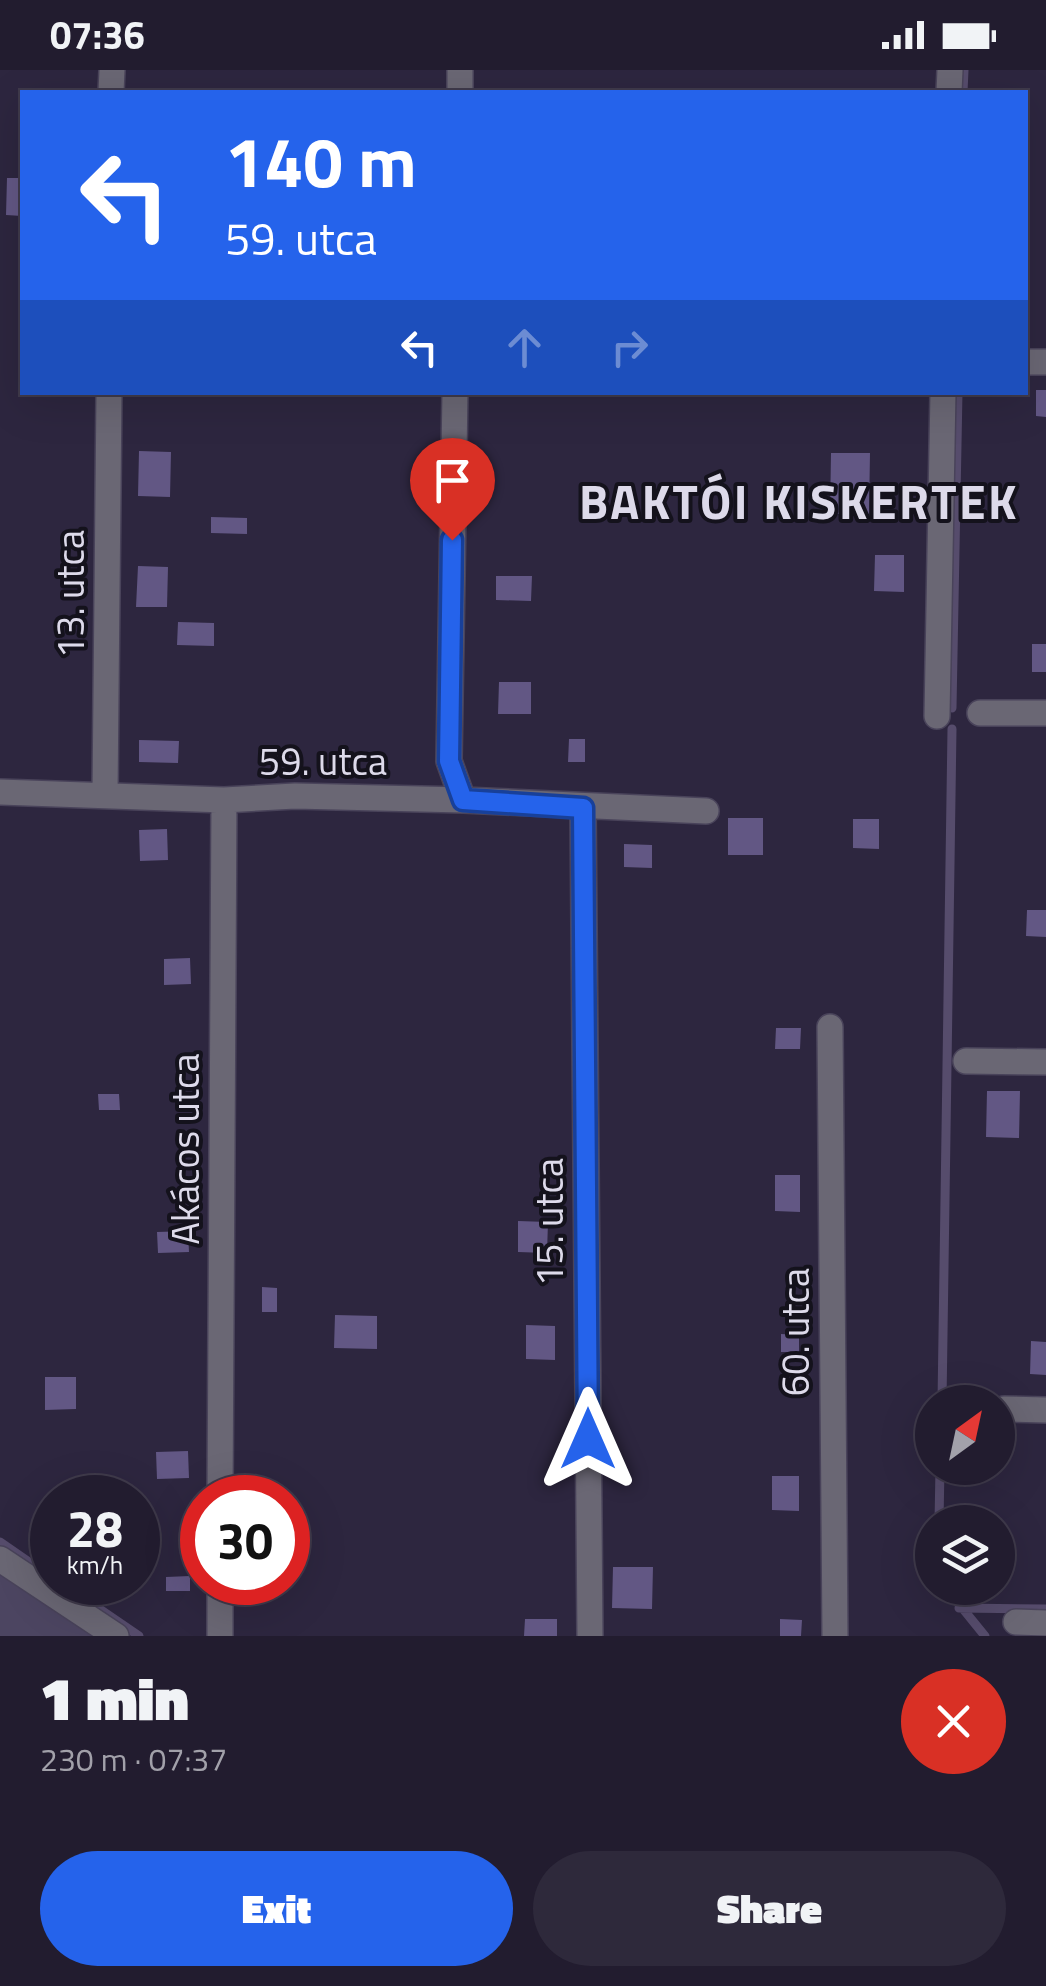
<!DOCTYPE html>
<meta charset="utf-8">
<style>
body{margin:0;font-family:"Titillium Web",sans-serif;background:#2e293b;color:#f1f3f6;height:100vh;display:flex;flex-direction:column;font-size:38px;white-space:nowrap}
*{box-sizing:border-box;margin:0}
p{font-size:32px;color:#a2a1aa}
.icon{flex:none;width:55px;height:55px;fill:none;stroke:currentColor;stroke-width:2;stroke-linecap:round;stroke-linejoin:round}
.map{position:relative;height:1566px;overflow:hidden}
.drawer{display:flex;flex-direction:column;background:#221c2f;flex:1}
.drawer>*{flex:none}
.top-card{position:absolute;left:20px;top:20px;width:1008px;height:305px;border-radius:0px;box-shadow:0 10px 40px #0002,0 0 0 2px #3f3a4b;background:#2563eb;color:#fff;overflow:hidden}
.needle{width:65px;rotate:33deg}
.tools{position:absolute;left:915px;top:1315px;display:grid;gap:20px}
.tools a{display:grid;place-items:center;width:100px;height:100px;border-radius:50%;background:#221c2f;box-shadow:0 10px 40px #0002,0 0 0 2px #3f3a4b;font-size:50px}
.speed{position:absolute;left:30px;top:1405px;display:flex;gap:20px;font-size:50px;font-weight:700;text-align:center}
.speed>*{display:grid;place-content:center;width:130px;height:130px;border-radius:50%;background:#221c2f;box-shadow:0 10px 40px #0002,0 0 0 2px #3f3a4b;line-height:1}
.speed small{font-size:25px;font-weight:400}
.speed .limit{border:15px solid #d22;background:#fff;color:#111}
.pin{position:absolute;display:grid;place-items:center;width:85px;height:85px;color:#fff;margin:-102px -42px;border-radius:50% 50% 50% 0;rotate:-45deg;box-shadow:0 0 10px #0007}
.pin .icon{rotate:45deg}
.me{position:absolute;width:110px;margin:-55px;rotate:0deg;stroke-linejoin:round;filter:drop-shadow(0 0 8px #0008)}
.turn{display:flex;align-items:center;gap:35px;height:210px;padding:0 40px;font-size:45px}
.turn .icon{width:130px;height:130px;stroke-width:2.5}
.turn b{display:block;font-size:70px;line-height:85px}
.lanes{display:flex;align-items:center;height:95px;padding:0 40px;background:#0003;justify-content:center;gap:50px;direction:ltr}
.lanes .off{opacity:.35}
.round{display:grid;place-items:center;flex:none;width:105px;height:105px;border-radius:52px;background:#2e293b}
.headline{display:flex;align-items:center;justify-content:space-between;height:170px;padding:0 40px}
h1{font-size:60px;font-weight:800;line-height:75px}
.cta{display:flex;gap:20px;margin-top:auto;padding:20px 40px}
.cta a{flex:1;height:115px;border-radius:60px;background:#2563eb;color:#fff;font-size:40px;font-weight:800;line-height:115px;text-align:center}
.cta a+a{background:#2e293b;color:#f1f3f6}
.status{display:flex;justify-content:space-between;align-items:center;height:70px;padding:0 50px;background:#221c2f;direction:ltr}
.status svg{height:28px;fill:currentColor}
.map>svg:first-child{display:block}
.green{fill:#4c4561}
.lines{fill:none;stroke-linecap:round;stroke-linejoin:round}
.stream{stroke:#564c6c;stroke-width:9}
.building{fill:#625784}
.minor-casing{stroke:#49435a;stroke-width:28}
.minor{stroke:#6a6774;stroke-width:25}
.route-casing{stroke:#184099;stroke-width:25}
.route{stroke:#2563eb;stroke-width:18}
.labels{text-anchor:middle;dominant-baseline:central;stroke-width:8;stroke-linejoin:round;paint-order:stroke}
.street-label{font-size:38px;fill:#dddaea;stroke:#14121c}
.district-label{font-size:48px;font-weight:bold;letter-spacing:2.5px;fill:#dddaea;stroke:#14121c}
</style>
<div class="status"><b>07:36</b><svg viewBox="0 0 49 12"><path d="M0 12V9h3v3zM5 12V6h3v6zM10 12V3h3v9zM15 12V0h3v12zM26 1h20v11H26zM47 4h2v5h-2z"/></svg></div>
<div class="map">
<svg width="1046" height="1566" viewBox="0 0 1046 1566">
<rect width="100%" height="100%" fill="#2d263f"/>
<path class="green" d="M0 1500 97 1566H0Z"/>
<g class="lines">
<path class="stream" d="M963 22 964 0
M952 638 958 322
M942 1332 952 659
M939 1452 940 1398
M0 1472 52 1508
M60 1512 139 1566
M946 1518 985 1566
M959 1538 1046 1539"/>
</g>
<path class="building" d="M7 108H22V146L6 145Z
M1036 320H1046V347L1036 346Z
M139 381 171 382 170 427 138 426Z
M831 383H870L869 444H830Z
M211 447 247 448V464L211 463Z
M875 485H904V522L874 521Z
M138 496 168 497 167 537H136Z
M496 506H532L531 531 496 530Z
M178 552 214 553V576L177 575Z
M1032 574H1046V602H1032Z
M499 612H531V644H498Z
M569 669H585V692H568Z
M139 670 179 671 178 693 139 692Z
M728 748H763V785H728Z
M853 749H879V779L853 778Z
M167 759 168 790 140 791 139 760Z
M624 774 652 775V798L624 797Z
M1027 840H1046V867L1026 866Z
M190 888 191 914 164 915V889Z
M776 958H801L800 979H775Z
M987 1021H1020L1019 1068 986 1067Z
M98 1024H119L120 1040H99Z
M775 1105H800V1142L775 1141Z
M518 1151 548 1152 547 1183 518 1182Z
M188 1161 189 1182 158 1183 157 1162Z
M262 1217 277 1218V1242H262Z
M335 1245 377 1246V1279L334 1278Z
M526 1255 555 1256V1290L526 1289Z
M781 1264 799 1265V1282H781Z
M1031 1271 1046 1272V1305L1030 1304Z
M45 1307H76V1339L45 1340Z
M188 1381 189 1408 157 1409 156 1382Z
M772 1406H799V1441L772 1440Z
M613 1497H653L652 1539 612 1538Z
M190 1506V1521H166V1507Z
M248 1512H279V1518L249 1519Z
M525 1549H557V1566H524Z
M780 1549 802 1550 801 1566H780Z"/>
<g class="lines">
<defs>
<path id="minor" d="M111 22 112 0
M460 22V0
M949 22 950 0
M1025 292H1046
M455 322 449 691 463 730
M980 643H1046
M937 646 943 322
M0 722 224 730 295 726 463 730 706 741
M105 725 109 322
M583 738 590 1566
M830 957 835 1566
M966 991 1046 992
M1004 1339 1046 1340
M220 1428 224 730
M0 1489 116 1566
M1016 1552 1046 1553
M220 1566V1512"/>
</defs>
<use href="#minor" class="minor-casing"/>
<use href="#minor" class="minor"/>
</g>
<g class="lines">
<defs>
<path id="route" d="M452 470 449 691 463 730 583 738 588 1369"/>
</defs>
<use href="#route" class="route-casing"/>
<use href="#route" class="route"/>
</g>
<g class="labels">
<g class="street-label">
<text transform="translate(70 524) rotate(-90)">13. utca</text>
<text x="323" y="691">59. utca</text>
<text transform="translate(185 1079) rotate(-90)">Akácos utca</text>
<text transform="translate(549 1152) rotate(-90)">15. utca</text>
<text transform="translate(795 1262) rotate(-90)">60. utca</text>
</g>
<g class="district-label">
<text x="799" y="431">BAKTÓI KISKERTEK</text>
</g>
</g>
</svg>
<div class="tools">
<a><svg class="needle" viewBox="-14 -14 28 28"><path d="M0-13l5 13h-10z" fill="#e53935"/><path d="M0 13l5-13h-10z" fill="#a2a1aa"/></svg></a>
<a><svg class="icon" aria-label="layers" viewBox="0 0 24 24"><path d="M12 4l9 5-9 5-9-5zM3 14l9 5 9-5"/></svg></a>
</div>
<div class="speed"><div>28<small>km/h</small></div><div class="limit">30</div></div>
<div class="pin" style="left:452px;top:470px;background:#d93025"><svg class="icon" aria-label="arrive" viewBox="0 0 24 24"><path d="M6 21V4h12l-3 4 3 4H6"/></svg></div>
<svg class="me" style="left:588px;top:1369px" viewBox="-20 -20 40 40"><path d="M0-17L14 15 0 8-14 15z" fill="#2563eb" stroke="#fff" stroke-width="4"/></svg>
<div class="top-card">
<div class="turn"><svg class="icon" aria-label="left" viewBox="0 0 24 24"><path d="M17 20v-9H6M10 6l-5 5 5 5"/></svg><div><b>140 m</b>59. utca</div></div>
<div class="lanes"><svg class="icon" aria-label="left" viewBox="0 0 24 24"><path d="M17 20v-9H6M10 6l-5 5 5 5"/></svg><svg class="icon off" aria-label="ahead" viewBox="0 0 24 24"><path d="M12 20V5M6 11l6-6 6 6"/></svg><svg class="icon off" aria-label="right" viewBox="0 0 24 24"><path d="M7 20v-9h11M14 6l5 5-5 5"/></svg></div>
</div>
</div>
<section class="drawer">
<div class="headline"><div><h1>1 min</h1><p>230 m · 07:37</p></div><a class="round" style="background:#d93025;color:#fff"><svg class="icon" aria-label="close" viewBox="0 0 24 24"><path d="M6 6l12 12M18 6L6 18"/></svg></a></div>
<div class="cta"><a>Exit</a><a>Share</a></div>
</section>
